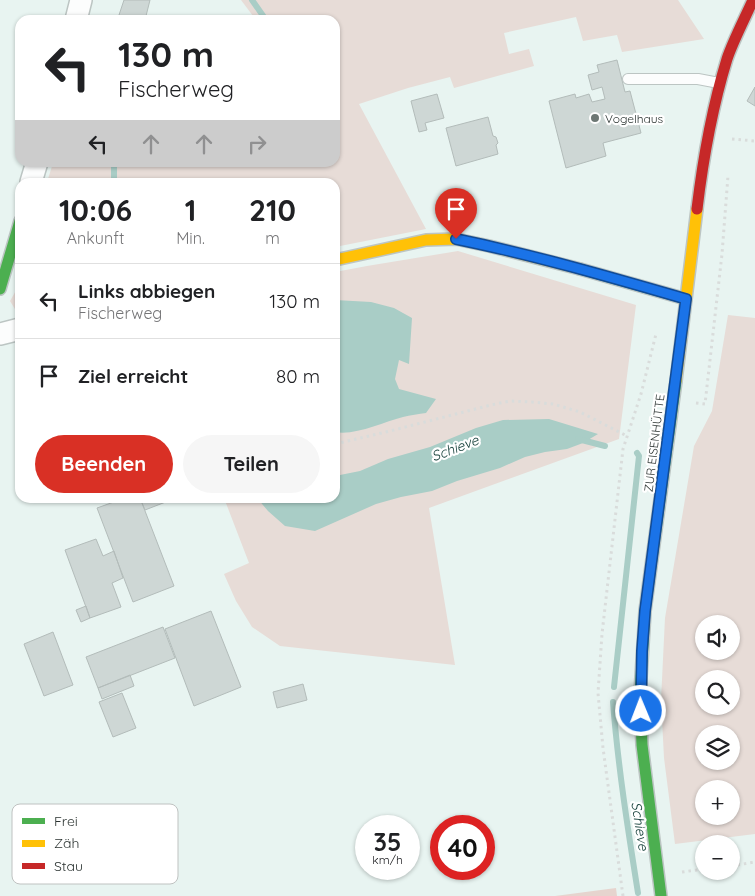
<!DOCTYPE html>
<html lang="de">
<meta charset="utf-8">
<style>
body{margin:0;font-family:Quicksand,sans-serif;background:#f6f6f6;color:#202124;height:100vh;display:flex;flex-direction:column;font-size:19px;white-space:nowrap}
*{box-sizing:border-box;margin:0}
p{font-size:16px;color:#757577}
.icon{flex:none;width:28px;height:28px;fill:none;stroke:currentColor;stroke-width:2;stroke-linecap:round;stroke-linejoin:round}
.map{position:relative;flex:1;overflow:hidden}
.panel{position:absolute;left:15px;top:178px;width:325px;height:325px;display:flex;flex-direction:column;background:#fff;border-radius:15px;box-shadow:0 1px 4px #0004}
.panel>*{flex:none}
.top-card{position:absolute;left:15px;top:15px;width:325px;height:152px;border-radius:15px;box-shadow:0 1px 4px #0004;background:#fff;color:#202124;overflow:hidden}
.buttons{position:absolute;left:695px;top:615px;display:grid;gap:10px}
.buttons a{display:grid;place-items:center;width:45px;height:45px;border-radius:50%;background:#fff;box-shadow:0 1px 4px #0004;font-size:25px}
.speed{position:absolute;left:355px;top:815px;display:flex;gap:10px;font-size:25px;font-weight:700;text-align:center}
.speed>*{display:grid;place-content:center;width:65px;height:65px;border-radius:50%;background:#fff;box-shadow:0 1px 4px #0004;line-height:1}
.speed small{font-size:12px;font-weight:400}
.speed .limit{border:8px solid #d22;background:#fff;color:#111}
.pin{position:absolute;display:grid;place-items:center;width:42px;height:42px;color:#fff;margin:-51px -21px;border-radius:50% 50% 50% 0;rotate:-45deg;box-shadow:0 0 5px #0007}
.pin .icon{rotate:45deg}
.me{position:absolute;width:55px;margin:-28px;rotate:359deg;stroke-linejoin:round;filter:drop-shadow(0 0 4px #0008)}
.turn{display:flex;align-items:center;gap:18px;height:105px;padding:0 20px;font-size:22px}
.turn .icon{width:65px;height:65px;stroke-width:2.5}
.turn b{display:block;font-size:35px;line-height:42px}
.lanes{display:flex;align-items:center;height:48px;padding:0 20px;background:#0003;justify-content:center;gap:25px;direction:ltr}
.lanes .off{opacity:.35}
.eta{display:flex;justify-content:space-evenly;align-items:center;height:85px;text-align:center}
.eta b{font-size:30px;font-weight:800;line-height:35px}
.button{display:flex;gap:10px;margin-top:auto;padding:10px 20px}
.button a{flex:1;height:58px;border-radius:30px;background:#d93025;color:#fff;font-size:20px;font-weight:800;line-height:58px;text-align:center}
.button a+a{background:#f6f6f6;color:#202124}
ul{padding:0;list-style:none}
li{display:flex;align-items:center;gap:15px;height:75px;padding:0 20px;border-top:1px solid #e0e0e0}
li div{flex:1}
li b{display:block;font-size:19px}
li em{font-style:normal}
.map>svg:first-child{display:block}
.green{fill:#e7dcd7;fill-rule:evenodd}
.forest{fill:#e6d4ce}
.water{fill:#a9cdc6}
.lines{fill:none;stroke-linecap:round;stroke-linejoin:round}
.stream{stroke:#a9cdc6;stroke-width:6}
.building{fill:#ced7d5;stroke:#b3bcba}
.lane-casing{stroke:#bcc5c3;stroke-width:12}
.street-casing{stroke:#bcc5c3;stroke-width:24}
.fast-casing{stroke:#bcc5c3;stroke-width:14}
.slow-casing{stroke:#bcc5c3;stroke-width:14}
.jam-casing{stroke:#bcc5c3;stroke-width:14}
.path{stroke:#d9dcdb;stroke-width:3;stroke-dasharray:2.5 4;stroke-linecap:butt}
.lane{stroke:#fcfdfd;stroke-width:10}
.street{stroke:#fcfdfd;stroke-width:21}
.fast{stroke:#4caf50;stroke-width:11}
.slow{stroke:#ffc107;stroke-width:11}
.jam{stroke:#c62828;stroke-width:11}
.route-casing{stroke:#114b97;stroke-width:12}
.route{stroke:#1a73e8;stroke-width:9}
.poi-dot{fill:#6d7774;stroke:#fff;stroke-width:2}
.labels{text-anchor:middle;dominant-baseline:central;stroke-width:4.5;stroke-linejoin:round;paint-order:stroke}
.poi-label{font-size:12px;fill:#2b3331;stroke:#fff;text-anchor:start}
.street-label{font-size:12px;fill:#2b3331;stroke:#fff}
.water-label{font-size:14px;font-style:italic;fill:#0f3b35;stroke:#fff}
.key{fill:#fff;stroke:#bfc2c1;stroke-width:1}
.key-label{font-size:14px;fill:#2b3331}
</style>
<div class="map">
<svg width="755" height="896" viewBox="0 0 755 896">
<rect width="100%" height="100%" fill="#e8f4f1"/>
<path class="green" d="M241 0H678L704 39 622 52 617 35 583 41 576 17 504 33 509 54 529 49 534 66 454 88 450 77 408 88 359 104 426 229 335 247V182H47L53 163 335 162V20H256Z
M458 251 636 305 619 439 429 508 455 665 280 646 252 627 236 601 224 574 249 563 224 498H335V272L367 266Z
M20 280V314H18L10 301 18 287Z
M728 315 755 318V834L675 844 664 758 661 700 665 618 694 446 712 411ZM704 624H731V651H704ZM704 679H731V706H704ZM704 734H731V761H704ZM704 789H731V816H704Z"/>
<path class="forest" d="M616 888 617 896H555Z"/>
<path class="water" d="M335 300 371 302 394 308 412 318 409 364 399 360 395 379 399 389 436 399 426 413C419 414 410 415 403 417 383 422 355 436 335 432Z
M549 419 598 434 583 443 567 449 545 452 525 457 500 468 457 481 432 491 401 497 376 504 315 531 285 526 268 511 257 498H335V476L360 471 388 459 430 447 476 428 503 420Z"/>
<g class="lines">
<path class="stream" d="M252 0 266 20
M114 182V162
M578 439 605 446
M614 687 639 456 637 453
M613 702C618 767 628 830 638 893"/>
</g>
<path class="building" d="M124 0H150L145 20H125L118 18Z
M617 60 625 92 630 91 641 133 603 143 606 156 566 168 549 101 575 94 576 98 589 94 592 102 605 99 602 87 592 90 588 75 599 72 597 65Z
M755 87V106L747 101Z
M437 94 444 118 425 123 427 130 419 132 411 101Z
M488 117 493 136 496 137 498 143 496 145 498 154 456 166 446 128Z
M125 498H140L174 586 133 602 97 508Z
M140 498H176L145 510Z
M96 539 103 556 114 551 123 578 112 583 121 607 90 618 65 550Z
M86 606 90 618 81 622 76 610Z
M211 611 241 687 194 706 165 629Z
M163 627 175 658 98 688 86 657Z
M53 632 73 685 44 696 24 644Z
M130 675 134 686 102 699 98 688Z
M303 684 307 700 277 708 273 692Z
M122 693 136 728 113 737 99 702Z"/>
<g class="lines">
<defs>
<path id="lane" d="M628 79H698L719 83"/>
<path id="street" d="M76 20 81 0
M31 182 37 162
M0 334 20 329"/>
<path id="fast" d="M580 269 686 299
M0 289 20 221
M661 896 642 745 640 694 645 611 676 381"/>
<path id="slow" d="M335 260 426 240 456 239 489 246 580 269
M676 381 697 209"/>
<path id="jam" d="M697 209C703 159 712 108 727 59 733 41 745 18 753 0"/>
</defs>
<use href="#lane" class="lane-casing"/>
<use href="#street" class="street-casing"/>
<use href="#fast" class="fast-casing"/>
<use href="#slow" class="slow-casing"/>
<use href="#jam" class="jam-casing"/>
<path class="path" d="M732 139 755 141
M696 403 705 404 722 254 728 176
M335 444 386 432 491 405 510 401 532 402 553 404 580 412 627 436
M731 866 755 862
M682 872 704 869
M623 896 603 748 598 693 602 634 623 449 641 394 656 334"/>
<use href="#lane" class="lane"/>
<use href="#street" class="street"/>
<use href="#fast" class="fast"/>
<use href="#slow" class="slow"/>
<use href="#jam" class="jam"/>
</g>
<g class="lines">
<defs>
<path id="route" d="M456 239C534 255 610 277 686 299L645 611 642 651 641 711"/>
</defs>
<use href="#route" class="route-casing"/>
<use href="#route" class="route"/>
</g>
<circle class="poi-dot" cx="595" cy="118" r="5"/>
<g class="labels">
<g class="poi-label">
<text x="605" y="118">Vogelhaus</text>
</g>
<g class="street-label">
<text transform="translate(654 443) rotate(-83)">ZUR EISENHÜTTE</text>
</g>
<g class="water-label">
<text transform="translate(455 448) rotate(-21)">Schieve</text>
<text transform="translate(640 826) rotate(81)">Schieve</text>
</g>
</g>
<rect x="12" y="804" width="166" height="80" rx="8" class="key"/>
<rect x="22" y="818" width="23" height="6" fill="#4caf50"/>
<rect x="22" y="840" width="23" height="7" fill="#ffc107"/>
<rect x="22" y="863" width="23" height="6" fill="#c62828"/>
<g class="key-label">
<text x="54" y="826">Frei</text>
<text x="54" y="848">Zäh</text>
<text x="54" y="871">Stau</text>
</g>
</svg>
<div class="buttons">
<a><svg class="icon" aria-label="sound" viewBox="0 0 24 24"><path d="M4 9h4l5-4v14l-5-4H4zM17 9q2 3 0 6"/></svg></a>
<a><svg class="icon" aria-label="search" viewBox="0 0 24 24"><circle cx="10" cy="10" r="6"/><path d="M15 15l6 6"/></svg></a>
<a><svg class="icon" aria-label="layers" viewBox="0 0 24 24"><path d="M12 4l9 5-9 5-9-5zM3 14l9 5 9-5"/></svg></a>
<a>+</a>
<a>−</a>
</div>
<div class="speed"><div>35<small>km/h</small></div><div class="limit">40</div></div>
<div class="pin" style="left:456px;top:239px;background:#d93025"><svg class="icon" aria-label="arrive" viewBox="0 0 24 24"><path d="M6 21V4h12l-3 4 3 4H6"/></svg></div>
<svg class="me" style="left:641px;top:711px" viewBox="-20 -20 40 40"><circle r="17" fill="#1a73e8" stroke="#fff" stroke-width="3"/><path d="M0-11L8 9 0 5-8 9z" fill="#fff"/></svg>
<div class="top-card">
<div class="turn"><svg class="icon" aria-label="left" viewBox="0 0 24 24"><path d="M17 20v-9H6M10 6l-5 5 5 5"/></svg><div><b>130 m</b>Fischerweg</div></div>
<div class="lanes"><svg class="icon" aria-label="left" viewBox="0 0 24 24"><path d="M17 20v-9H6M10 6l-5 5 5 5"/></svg><svg class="icon off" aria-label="ahead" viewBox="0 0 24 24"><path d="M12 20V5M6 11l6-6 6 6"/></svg><svg class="icon off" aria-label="ahead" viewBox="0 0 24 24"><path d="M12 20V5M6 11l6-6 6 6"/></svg><svg class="icon off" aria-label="right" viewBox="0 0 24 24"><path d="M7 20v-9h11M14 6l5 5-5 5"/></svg></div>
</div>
<section class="panel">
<div class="eta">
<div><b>10:06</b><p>Ankunft</p></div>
<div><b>1</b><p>Min.</p></div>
<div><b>210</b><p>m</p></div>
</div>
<ul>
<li><svg class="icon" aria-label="left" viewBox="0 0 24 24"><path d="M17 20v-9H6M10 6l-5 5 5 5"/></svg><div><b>Links abbiegen</b><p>Fischerweg</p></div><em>130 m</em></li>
<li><svg class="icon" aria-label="arrive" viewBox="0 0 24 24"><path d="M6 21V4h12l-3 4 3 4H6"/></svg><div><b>Ziel erreicht</b></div><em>80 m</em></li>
</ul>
<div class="button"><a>Beenden</a><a>Teilen</a></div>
</section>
</div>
